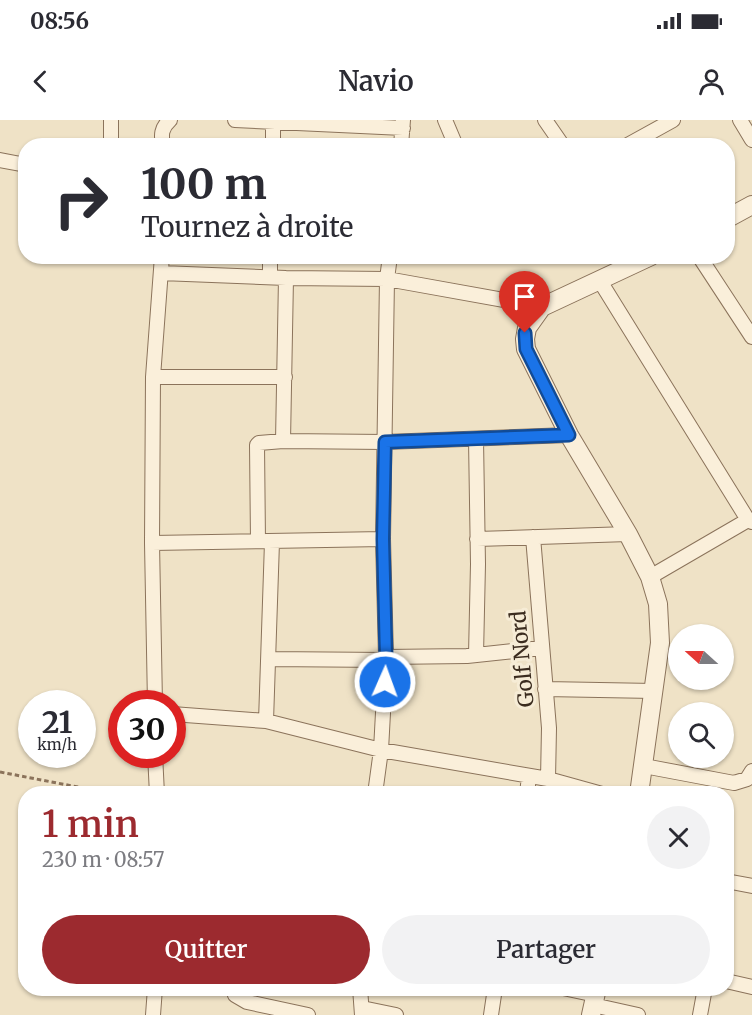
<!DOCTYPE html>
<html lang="fr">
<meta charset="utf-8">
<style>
body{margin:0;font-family:Merriweather,serif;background:#f2f2f3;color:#2b2b33;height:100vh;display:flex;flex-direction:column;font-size:22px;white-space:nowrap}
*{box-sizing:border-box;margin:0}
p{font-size:20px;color:#7c7c81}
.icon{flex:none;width:33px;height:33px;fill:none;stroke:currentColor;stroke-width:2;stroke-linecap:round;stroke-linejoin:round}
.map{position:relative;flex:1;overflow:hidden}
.details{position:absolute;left:18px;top:666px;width:716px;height:210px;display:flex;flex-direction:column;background:#fff;border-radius:24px;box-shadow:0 2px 4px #0004}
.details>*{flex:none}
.hud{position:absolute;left:18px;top:18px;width:717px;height:126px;border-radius:24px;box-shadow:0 2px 4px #0004;background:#fff;color:#2b2b33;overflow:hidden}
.needle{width:39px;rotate:291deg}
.fabs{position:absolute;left:668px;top:504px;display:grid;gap:12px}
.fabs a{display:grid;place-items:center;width:66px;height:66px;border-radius:50%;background:#fff;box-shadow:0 2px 4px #0004;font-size:30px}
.speed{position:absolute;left:18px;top:570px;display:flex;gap:12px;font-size:30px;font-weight:700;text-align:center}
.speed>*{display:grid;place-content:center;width:78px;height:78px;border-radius:50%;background:#fff;box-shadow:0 2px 4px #0004;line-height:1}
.speed small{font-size:15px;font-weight:400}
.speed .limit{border:9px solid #d22;background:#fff;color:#111}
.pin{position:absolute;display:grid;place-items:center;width:51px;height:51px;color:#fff;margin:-62px -26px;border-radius:50% 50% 50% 0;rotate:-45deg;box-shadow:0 0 6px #0007}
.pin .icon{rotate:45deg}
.me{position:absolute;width:66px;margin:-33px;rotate:2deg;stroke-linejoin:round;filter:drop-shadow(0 0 4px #0008)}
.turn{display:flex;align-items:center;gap:21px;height:126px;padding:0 24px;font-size:27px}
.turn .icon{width:78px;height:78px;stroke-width:2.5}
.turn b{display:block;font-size:42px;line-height:51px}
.round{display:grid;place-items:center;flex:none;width:63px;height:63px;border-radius:32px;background:#f2f2f3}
.overview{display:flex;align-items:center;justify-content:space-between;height:102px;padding:0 24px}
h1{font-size:36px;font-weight:600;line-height:45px;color:#9c2a2f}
.action{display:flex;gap:12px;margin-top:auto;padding:12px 24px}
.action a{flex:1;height:69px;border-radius:36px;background:#9c2a2f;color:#fff;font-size:24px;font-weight:600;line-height:69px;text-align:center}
.action a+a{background:#f2f2f3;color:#2b2b33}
.status{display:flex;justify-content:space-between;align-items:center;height:42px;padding:0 30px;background:#fff;direction:ltr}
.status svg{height:16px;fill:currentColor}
header{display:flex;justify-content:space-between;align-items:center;height:78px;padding:0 24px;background:#fff;font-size:27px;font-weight:600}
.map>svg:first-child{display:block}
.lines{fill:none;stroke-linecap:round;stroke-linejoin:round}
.minor-casing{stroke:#8b735b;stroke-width:16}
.tertiary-casing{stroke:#8b735b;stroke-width:20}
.path{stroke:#8b735b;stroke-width:3;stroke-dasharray:4.5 3;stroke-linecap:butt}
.minor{stroke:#faefda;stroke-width:14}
.tertiary{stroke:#faefda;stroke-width:18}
.route-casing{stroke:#114b97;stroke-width:15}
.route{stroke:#1a73e8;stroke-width:10}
.labels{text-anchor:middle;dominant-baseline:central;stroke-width:6;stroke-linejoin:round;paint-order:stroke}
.street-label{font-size:21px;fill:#3b2c1f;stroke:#f6ecd6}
</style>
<div class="status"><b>08:56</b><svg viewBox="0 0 49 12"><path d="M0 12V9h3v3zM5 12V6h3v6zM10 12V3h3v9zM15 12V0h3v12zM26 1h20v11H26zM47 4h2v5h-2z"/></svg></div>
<header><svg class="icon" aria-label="back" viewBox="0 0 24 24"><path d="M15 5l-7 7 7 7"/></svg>Navio<svg class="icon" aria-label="person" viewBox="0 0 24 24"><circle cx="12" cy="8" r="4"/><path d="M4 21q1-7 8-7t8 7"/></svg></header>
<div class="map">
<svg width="752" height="895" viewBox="0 0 752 895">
<rect width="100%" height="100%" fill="#efe2c6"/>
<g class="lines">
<defs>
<path id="minor" d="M111 0V26
M235 0 403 8
M445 0 456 26
M545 0 563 26
M740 0 752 20
M163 26C161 15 161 8 170 0
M273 26V1
M401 26 403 0
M626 26 673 0
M0 40 26 45
M699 136 752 217
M161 153 286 158 387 159 542 187
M270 157V136
M600 161 748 400 752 402
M153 257H285
M476 319 478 444 476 535
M283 321 286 158
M533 417 549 608 548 659
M477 419 628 414
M258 421 257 325 259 323 283 321 385 322 569 315
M152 423 383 419
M650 457 748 400
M386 537 467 536 542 528
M268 539 386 540
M545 569 654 571
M155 584 152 423 153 257 162 136
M172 594 266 601 381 630 548 659 602 674
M266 601 272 422
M155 634 157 674
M644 646 734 663 747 659 752 651
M375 674 381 630 386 537 383 419 387 159 390 136
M527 674 529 656
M726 761 752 766
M726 861 752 867
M233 868 235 875 247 882 308 895
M360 868 362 895
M563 868 596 875
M593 885 638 895
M362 888 396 895
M153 895 155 868
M491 895 495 868
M700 895 705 868"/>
<path id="tertiary" d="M728 98 752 85
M639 674 660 523 658 484 650 457 628 414 569 315 526 229 525 219 527 208 542 187 651 136
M591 895 597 868"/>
</defs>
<use href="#minor" class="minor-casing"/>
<use href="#tertiary" class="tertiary-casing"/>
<path class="path" d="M0 652 114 674"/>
<use href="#minor" class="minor"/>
<use href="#tertiary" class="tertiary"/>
</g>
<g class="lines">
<defs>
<path id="route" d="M385 562 386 537 383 419 385 322 569 315 526 229 525 213"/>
</defs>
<use href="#route" class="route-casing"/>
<use href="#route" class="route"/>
</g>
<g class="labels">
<g class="street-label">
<text transform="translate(522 539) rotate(-95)">Golf Nord</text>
</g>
</g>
</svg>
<div class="fabs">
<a><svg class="needle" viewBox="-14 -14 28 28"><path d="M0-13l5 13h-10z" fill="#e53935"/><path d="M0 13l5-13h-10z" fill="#7c7c81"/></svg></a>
<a><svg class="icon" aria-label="search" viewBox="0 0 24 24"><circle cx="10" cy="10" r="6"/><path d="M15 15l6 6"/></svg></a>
</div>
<div class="speed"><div>21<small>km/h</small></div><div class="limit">30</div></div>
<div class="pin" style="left:525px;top:213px;background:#d93025"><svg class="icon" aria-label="arrive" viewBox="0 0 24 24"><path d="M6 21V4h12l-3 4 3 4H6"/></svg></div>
<svg class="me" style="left:385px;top:562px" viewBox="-20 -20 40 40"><circle r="17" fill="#1a73e8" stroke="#fff" stroke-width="3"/><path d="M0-11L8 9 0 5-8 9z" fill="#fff"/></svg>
<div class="hud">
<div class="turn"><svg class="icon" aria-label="right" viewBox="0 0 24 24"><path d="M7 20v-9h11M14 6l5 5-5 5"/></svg><div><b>100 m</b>Tournez à droite</div></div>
</div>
<section class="details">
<div class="overview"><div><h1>1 min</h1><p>230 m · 08:57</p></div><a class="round"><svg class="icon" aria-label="close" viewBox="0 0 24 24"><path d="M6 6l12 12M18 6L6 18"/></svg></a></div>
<div class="action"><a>Quitter</a><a>Partager</a></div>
</section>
</div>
